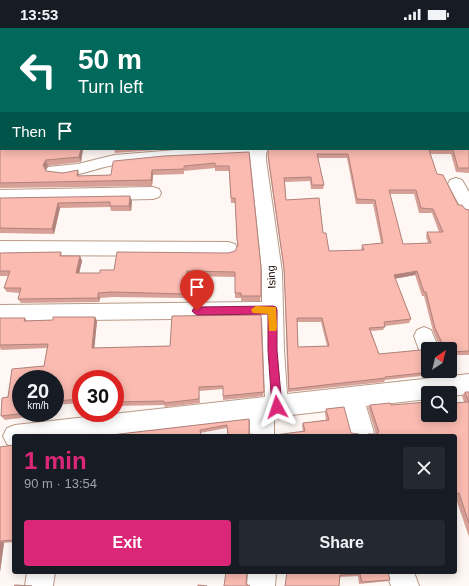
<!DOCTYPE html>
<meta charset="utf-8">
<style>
body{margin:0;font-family:Helvetica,sans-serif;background:#242831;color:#f1f3f6;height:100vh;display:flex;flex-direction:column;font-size:15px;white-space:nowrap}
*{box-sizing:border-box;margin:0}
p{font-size:13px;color:#9ea1a6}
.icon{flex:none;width:22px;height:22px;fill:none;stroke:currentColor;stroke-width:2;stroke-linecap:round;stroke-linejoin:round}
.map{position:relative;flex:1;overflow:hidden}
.panel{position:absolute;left:12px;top:406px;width:445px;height:140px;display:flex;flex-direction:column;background:#171b24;border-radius:4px;box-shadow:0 2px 10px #0003}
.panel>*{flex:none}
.banner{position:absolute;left:0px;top:0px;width:469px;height:122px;box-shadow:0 2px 10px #0003;background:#00695c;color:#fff;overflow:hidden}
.needle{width:26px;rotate:35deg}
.buttons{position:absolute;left:421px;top:314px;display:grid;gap:8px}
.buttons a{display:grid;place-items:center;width:36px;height:36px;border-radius:4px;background:#171b24;box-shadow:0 2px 10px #0003;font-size:20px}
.speed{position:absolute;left:12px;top:342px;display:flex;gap:8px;font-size:20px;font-weight:700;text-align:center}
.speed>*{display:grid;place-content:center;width:52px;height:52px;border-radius:50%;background:#171b24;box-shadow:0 2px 10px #0003;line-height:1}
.speed small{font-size:10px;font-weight:400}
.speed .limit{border:6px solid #d22;background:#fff;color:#111}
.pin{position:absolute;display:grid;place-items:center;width:34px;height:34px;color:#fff;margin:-41px -17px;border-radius:50% 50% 50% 0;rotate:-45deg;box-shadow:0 0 4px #0007}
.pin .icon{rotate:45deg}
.me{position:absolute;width:44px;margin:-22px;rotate:355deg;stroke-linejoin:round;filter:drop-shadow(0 0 3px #0008)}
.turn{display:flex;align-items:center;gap:14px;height:84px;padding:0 12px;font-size:18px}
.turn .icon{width:52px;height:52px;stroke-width:2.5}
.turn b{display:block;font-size:28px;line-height:34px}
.then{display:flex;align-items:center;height:38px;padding:0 12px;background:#0003;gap:8px;font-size:15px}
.round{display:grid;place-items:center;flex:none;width:42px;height:42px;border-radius:4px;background:#242831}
.overview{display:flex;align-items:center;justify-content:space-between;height:68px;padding:0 12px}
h1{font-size:24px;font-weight:700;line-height:30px;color:#db2777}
.button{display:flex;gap:8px;margin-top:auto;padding:8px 12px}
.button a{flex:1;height:46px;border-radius:4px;background:#db2777;color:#fff;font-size:16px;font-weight:700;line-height:46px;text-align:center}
.button a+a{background:#242831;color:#f1f3f6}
.status{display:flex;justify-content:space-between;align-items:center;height:28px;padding:0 20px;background:#171b24;direction:ltr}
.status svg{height:11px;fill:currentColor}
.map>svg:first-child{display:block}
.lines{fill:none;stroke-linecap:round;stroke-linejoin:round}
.minor-casing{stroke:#ba9b87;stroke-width:2}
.minor{fill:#fff;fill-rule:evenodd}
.wall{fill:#d8a198;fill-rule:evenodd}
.shaded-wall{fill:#b0837c}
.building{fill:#fbbbb1;stroke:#b0837c;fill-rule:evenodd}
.route{fill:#db2777;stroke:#8e194d}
.slow{fill:#f59e0b}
.labels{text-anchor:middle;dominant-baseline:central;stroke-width:3.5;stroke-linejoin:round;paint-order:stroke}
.street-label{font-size:11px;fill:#170c05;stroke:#fff}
</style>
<div class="status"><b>13:53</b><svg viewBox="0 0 49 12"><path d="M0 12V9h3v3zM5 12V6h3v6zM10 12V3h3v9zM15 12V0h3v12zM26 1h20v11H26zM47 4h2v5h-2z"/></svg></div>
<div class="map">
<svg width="469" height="558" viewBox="0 0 469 558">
<rect width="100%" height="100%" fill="#fef7f3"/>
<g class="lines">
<defs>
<path id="minor" d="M233 0H245V1H233Z
M188 121H269L266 125V132L282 244 284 322 287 366 469 346V366L450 368V365H428V371L366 378 375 408H351L344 381 274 389V408H250V392L112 408H14V419L7 416 3 408 7 400 15 397 265 369 262 290 0 293V277L262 274V244L250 128C206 130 158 131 115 137 93 140 70 153 48 147L46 143 48 139 78 136 114 127Z
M456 150 462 152 469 164V186L463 184 448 156 450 152Z
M153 159 159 161 161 165 159 169 153 171 0 174V162Z
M0 213 228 214 235 216 237 221 235 226 228 228 0 227Z
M424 299 431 302 439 321H428V330L421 327 414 308 417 302Z
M27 544H55L53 558H25Z
M248 544H276L275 558H247Z
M386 544H414L419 558H391Z"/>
</defs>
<use href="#minor" class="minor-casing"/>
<use href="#minor" class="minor"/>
</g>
<path class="wall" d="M0 0H29V1H1V121H83L81 134 48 138 45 142 46 143 79 148 111 147 249 124 261 268 260 273H241V270H235V249L188 248 185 270 113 269 100 270 99 274 21 275 18 271 20 265 7 264 4 260 8 248H0V225L61 224 62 228H80L82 233 79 245H100L114 242 228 225 235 223 237 219V216L235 175H231L229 143H215V140L184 143V146L153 147 152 158 0 160Z
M246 0H469V56H468V61H469V145L456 144 451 126H430L437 146 443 147 458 177H462L465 181 469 182V327H450V321H438L440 319 433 303 424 268H422L415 247 395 251 411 291 409 295 385 298 383 302 371 303 379 326 421 322 425 326 428 333V343H432V344L430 347 385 352 384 354 288 364 284 244 268 132V121H468V1H246ZM318 130H347L356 176H373L381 215 362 217 361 222 329 223 326 205H323L319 170 286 172 285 154 310 153 311 161H323L324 157ZM390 166H414L419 185H432L439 204H427L426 209 428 215 403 216ZM297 294H321L327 318 298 319Z
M114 121H169L115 125Z
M0 170 132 173 131 183H111L110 179 60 180 54 206 0 205Z
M261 287 264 364 263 368 223 372V361L199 363 200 375 165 379 164 377 115 378V351H81V375L55 377V351H21V385H28V389L5 392 1 388 2 370 8 369 12 341 44 338 47 320 1 322 0 320V290H25L27 293 53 292V289H95L97 293 94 320 170 318 172 288Z
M465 364H469V509L455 468V408H367L368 406H376L368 380 370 377H391L428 387 464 374 462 368Z
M326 381 351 405 303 404 302 398 303 395 326 392 325 385Z
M249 391 228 408 227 400 200 405 111 407Z
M14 417V514L4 515 0 544V419Z
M287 544H388L390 552 388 553 359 556 358 548 340 549 339 558H285Z"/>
<path class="shaded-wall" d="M1 68V79L0 82V71Z
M81 121H83L81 134 79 129Z
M46 132 48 138 45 142 43 137Z
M78 142 79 147 77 148Z
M152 142 153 147 152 158 151 152Z
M130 168 132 173 131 183 129 178Z
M58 175 60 180 54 206 52 201Z
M80 228 82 233 78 250 76 245Z
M187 243 188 248 185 270V266Z
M417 243 415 247 392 251 394 247Z
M98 265 100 270 99 274 98 270Z
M95 289 97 293 94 324 92 320Z
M25 385H28V389Z
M1 513 4 515 0 544V519Z"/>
<path class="building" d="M0 0H26L25 1H1V68L0 71V19L1 14H0Z
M33 0H202V1H33Z
M246 0H469V52L468 53V61H469V140H458L453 122H429L437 146 443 147 458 177H462L465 181 469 182V323L450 324V321H440V319L442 318 443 317 435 300 426 264H424L417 243 394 247 411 291 384 294 385 299 369 300 379 326 421 322 425 326 428 333V343H432V344L385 349 386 350 289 361 284 240 268 127V121H468V1H246ZM317 126H348L357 171 375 172 383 215 362 217 364 222 329 223 326 205H323L319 170 286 172 284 150 311 149 312 157H324ZM389 162H416L421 180 433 181 443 204H427L431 215 403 216ZM297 290H322L329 318 298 319Z
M0 78H1V121H81L79 129 46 132 43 137 46 143 63 145 78 142 77 148 111 147 113 134 114 133 164 128 249 124 261 239V268H241V265H235V244L187 243 185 266 112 264 98 265V270L18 271 21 260H4L10 243H0V225L61 224 60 228H80L76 245H100V242H114L117 224 228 225 235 223 238 217 237 211 235 170H231L229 138H215V135L184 138V141L152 142 151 152 0 155Z
M130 168 129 178H110V174L58 175 52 201 0 200V170Z
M261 287 264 364 223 368V358L199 359V371L164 375V373L115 374V351H81V371L55 373V351H21V385H25L1 388 2 370 8 369 12 341 44 338 48 316 0 317V290H25L24 293 53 292V289H95L92 320 170 318 172 288Z
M465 364H469V374Z
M428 374V387H450V375L469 374V495L459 465 455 466V408H369L368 406H377L379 404 370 377 390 375 391 377Z
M344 379 351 405 359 406V408H268L305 403 303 395 329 392 326 381Z
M249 391V406L259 407V408H228L227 397 200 402 201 408H71L111 407Z
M14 417V512L1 513 0 519V419Z
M226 544H247L246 556 250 558H224Z
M287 544H388L390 552 362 554 360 546 340 547 339 558H285Z
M15 557 32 558H14Z
M198 557 207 558H198Z"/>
<path class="route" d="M273 278 276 279 277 282V322L282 379 281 382 277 383 274 382 272 379 268 322V286L197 287 194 285 192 283 194 280 197 279Z"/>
<path class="slow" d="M256 278 276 279 277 300 276 303H269L268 286 253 285 251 282 253 280Z"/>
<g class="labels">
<g class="street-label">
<text transform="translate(271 249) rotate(-93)">Ising</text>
</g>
</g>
</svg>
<div class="buttons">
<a><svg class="needle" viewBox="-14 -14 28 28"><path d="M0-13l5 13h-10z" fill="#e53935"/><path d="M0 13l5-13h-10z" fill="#9ea1a6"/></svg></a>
<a><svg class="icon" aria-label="search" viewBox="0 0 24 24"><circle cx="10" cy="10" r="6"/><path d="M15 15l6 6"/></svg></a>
</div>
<div class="speed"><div>20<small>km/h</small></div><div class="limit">30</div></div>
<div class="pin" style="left:197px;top:283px;background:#d93025"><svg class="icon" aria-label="arrive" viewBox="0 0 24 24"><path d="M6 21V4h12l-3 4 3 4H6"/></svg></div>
<svg class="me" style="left:277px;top:379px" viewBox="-20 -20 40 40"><path d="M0-17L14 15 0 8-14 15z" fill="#db2777" stroke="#fff" stroke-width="4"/></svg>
<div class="banner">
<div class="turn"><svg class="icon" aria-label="left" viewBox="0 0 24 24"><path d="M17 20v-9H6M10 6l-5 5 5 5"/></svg><div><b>50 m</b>Turn left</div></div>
<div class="then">Then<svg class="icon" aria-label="arrive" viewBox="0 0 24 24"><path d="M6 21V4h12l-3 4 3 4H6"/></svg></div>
</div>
<section class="panel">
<div class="overview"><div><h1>1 min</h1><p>90 m · 13:54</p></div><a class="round"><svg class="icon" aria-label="close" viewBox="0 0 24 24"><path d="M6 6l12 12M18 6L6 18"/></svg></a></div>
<div class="button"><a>Exit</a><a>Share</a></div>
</section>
</div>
